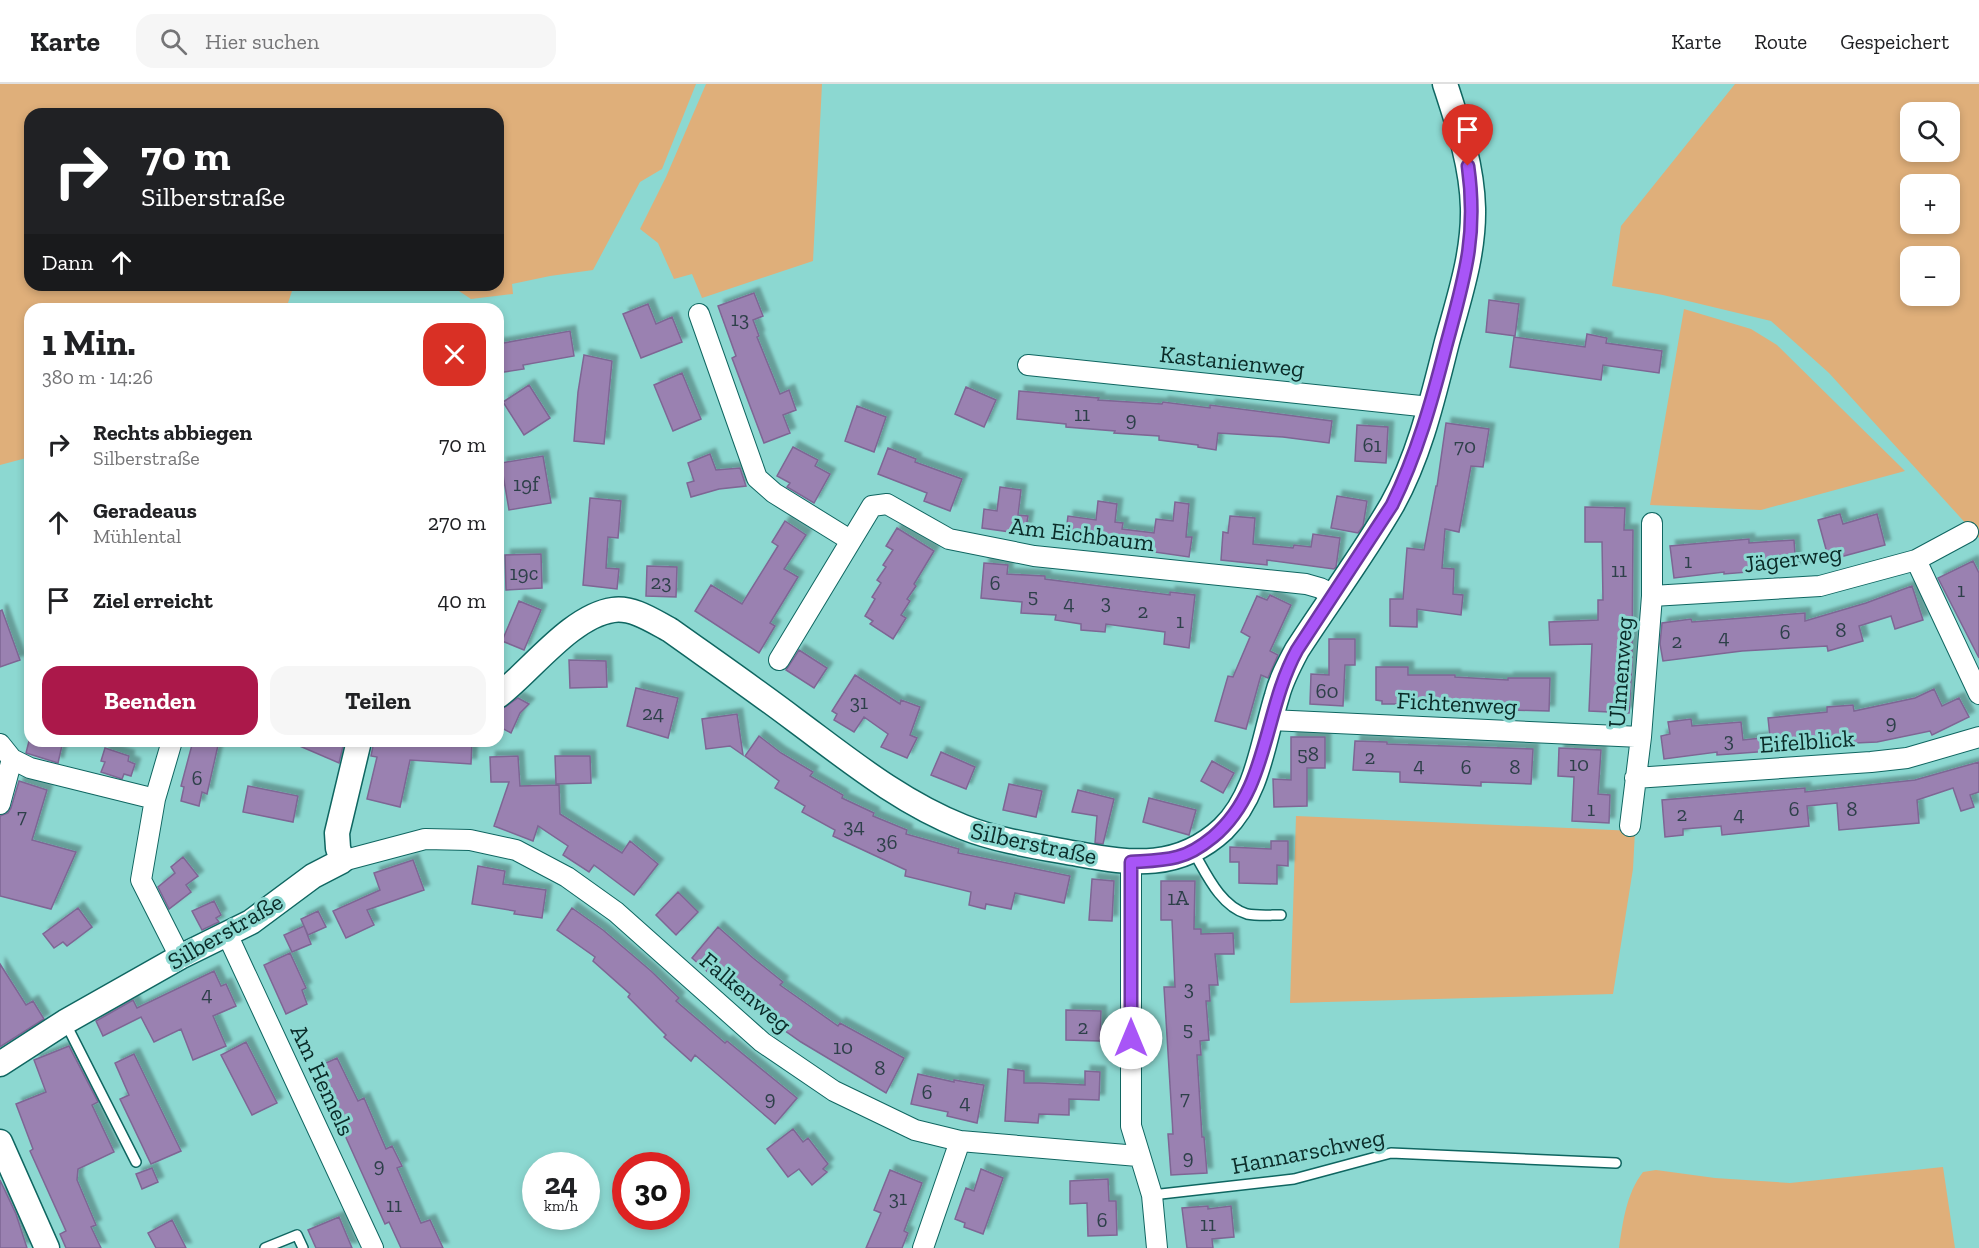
<!DOCTYPE html>
<html lang="de">
<meta charset="utf-8">
<style>
body{margin:0;font-family:"Zilla Slab",serif;background:#f6f6f6;color:#202124;height:100vh;display:flex;flex-direction:column;font-size:22px;white-space:nowrap}
*{box-sizing:border-box;margin:0}
p{font-size:20px;color:#757577}
.icon{flex:none;width:33px;height:33px;fill:none;stroke:currentColor;stroke-width:2;stroke-linecap:round;stroke-linejoin:round}
.map{position:relative;flex:1;overflow:hidden}
.side{position:absolute;left:24px;top:219px;width:480px;height:444px;display:flex;flex-direction:column;background:#fff;border-radius:18px;box-shadow:0 3px 9px #0003}
.side>*{flex:none}
.guide{position:absolute;left:24px;top:24px;width:480px;height:183px;border-radius:18px;box-shadow:0 3px 9px #0003;background:#202124;color:#fff;overflow:hidden}
.fabs{position:absolute;left:1900px;top:18px;display:grid;gap:12px}
.fabs a{display:grid;place-items:center;width:60px;height:60px;border-radius:12px;background:#fff;box-shadow:0 3px 9px #0003;font-size:30px}
.speed{position:absolute;left:522px;top:1068px;display:flex;gap:12px;font-size:30px;font-weight:700;text-align:center}
.speed>*{display:grid;place-content:center;width:78px;height:78px;border-radius:50%;background:#fff;box-shadow:0 3px 9px #0003;line-height:1}
.speed small{font-size:15px;font-weight:400}
.speed .limit{border:9px solid #d22;background:#fff;color:#111}
.pin{position:absolute;display:grid;place-items:center;width:51px;height:51px;color:#fff;margin:-62px -26px;border-radius:50% 50% 50% 0;rotate:-45deg;box-shadow:0 0 6px #0007}
.pin .icon{rotate:45deg}
.me{position:absolute;width:66px;margin:-33px;rotate:0deg;stroke-linejoin:round;filter:drop-shadow(0 0 4px #0008)}
.turn{display:flex;align-items:center;gap:21px;height:126px;padding:0 18px;font-size:27px}
.turn .icon{width:78px;height:78px;stroke-width:2.5}
.turn b{display:block;font-size:42px;line-height:51px}
.then{display:flex;align-items:center;height:57px;padding:0 18px;background:#0003;gap:12px;font-size:22px}
.round{display:grid;place-items:center;flex:none;width:63px;height:63px;border-radius:18px;background:#f6f6f6}
.summary{display:flex;align-items:center;justify-content:space-between;height:102px;padding:0 18px}
h1{font-size:36px;font-weight:700;line-height:45px}
.primary-button{display:flex;gap:12px;margin-top:auto;padding:12px 18px}
.primary-button a{flex:1;height:69px;border-radius:18px;background:#ab184a;color:#fff;font-size:24px;font-weight:700;line-height:69px;text-align:center}
.primary-button a+a{background:#f6f6f6;color:#202124}
ul{padding:0;list-style:none}
li{display:flex;align-items:center;gap:18px;height:78px;padding:0 18px}
li div{flex:1}
li b{display:block;font-size:22px}
li em{font-style:normal}
header{display:flex;align-items:center;gap:36px;box-sizing:border-box;height:84px;padding:0 30px;background:#fff;border-bottom:2px solid #e0e0e0}
header strong{font-size:28px}
nav{display:flex;gap:33px;margin-inline-start:auto;font-size:21px}
.search{width:420px;height:54px;background:#f6f6f6;display:flex;align-items:center;gap:15px;box-sizing:border-box;padding:0 21px;border-radius:18px;color:#757577;font-size:22px}
.map>svg:first-child{display:block}
.green{fill:#dfaf7a;fill-rule:evenodd}
.building{fill:#9a81b1;stroke:#7e6694;stroke-width:1.5;filter:url(#shadow)}
.lines{fill:none;stroke-linecap:round;stroke-linejoin:round}
.service-casing{stroke:#0f6661;stroke-width:12}
.minor-casing{stroke:#0f6661;stroke-width:22}
.tertiary-casing{stroke:#0f6661;stroke-width:27}
.service{stroke:#fff;stroke-width:9}
.minor{stroke:#fff;stroke-width:20}
.tertiary{stroke:#fff;stroke-width:24}
.route-casing{stroke:#6d37a1;stroke-width:15}
.route{stroke:#a855f7;stroke-width:10}
.labels{text-anchor:middle;dominant-baseline:central;stroke-width:6;stroke-linejoin:round;paint-order:stroke}
.number-label{font-size:21px;fill:#2e404a}
.street-label{font-size:24px;fill:#0a2b28;stroke:#8cd8d1}
</style>
<header>
<strong>Karte</strong>
<div class="search"><svg class="icon" aria-label="search" viewBox="0 0 24 24"><circle cx="10" cy="10" r="6"/><path d="M15 15l6 6"/></svg>Hier suchen</div>
<nav><a>Karte</a><a>Route</a><a>Gespeichert</a></nav>
</header>
<div class="map">
<svg width="1979" height="1164" viewBox="0 0 1979 1164">
<defs>
<filter id="shadow"><feDropShadow dx="5.5" dy="-5.5" stdDeviation="1.5" flood-color="#0004"/></filter>
</defs>
<rect width="100%" height="100%" fill="#8cd8d1"/>
<path class="green" d="M0 0H696L662 85 640 98 593 186 550 192 512 200 513 210 471 215 450 201H498V30H30V201H294L286 225H30V373L0 381Z
M706 0H822L813 177 702 214 692 190 674 195 658 159 640 145 666 93Z
M1735 0H1979V454L1829 289 1771 237 1663 211 1612 202 1621 142ZM1911 28H1950V68H1911ZM1911 100H1950V140H1911ZM1911 172H1950V212H1911Z
M1684 225 1751 245 1777 261 1905 387 1761 426 1650 421Z
M1296 732 1635 747 1633 785 1613 910 1290 919Z
M1943 1083 1955 1164H1619C1623 1138 1626 1110 1643 1088L1656 1086 1715 1094 1790 1099Z"/>
<path class="building" d="M754 209 763 232 753 236 759 252 757 253 780 310 789 306 796 326 783 331 790 349 764 359 732 274 736 272 718 222Z
M1489 216 1519 220 1515 252 1486 248Z
M648 220 656 240 672 233 682 258 641 274 623 230Z
M570 247 574 272 523 281 524 285 498 289V260Z
M1587 250 1607 254 1606 259 1662 267 1659 289 1603 281 1601 296 1510 283 1514 253 1585 263Z
M584 271 612 277 604 360 574 357 578 308Z
M682 289 701 335 673 347 654 301Z
M529 301 550 334 524 351 503 318Z
M966 303 996 316 984 343 955 330Z
M1019 307 1099 314 1098 316 1162 320 1163 318 1210 324V321L1332 337 1329 359 1283 353 1218 349 1216 366 1198 363V361L1159 356V352L1114 349 1115 347 1066 343V340L1017 335Z
M857 322 886 333 874 368 845 357Z
M1446 339 1489 345 1483 383 1471 382 1459 448 1445 445 1442 484 1454 485 1453 510 1463 511 1461 531 1417 525V543L1390 542V515H1403L1407 464 1424 466 1436 402H1437Z
M1357 341 1388 343 1386 379 1355 377Z
M793 363 818 376 815 382 830 390 814 419 787 403 790 399 777 392Z
M888 364 916 375 915 378 962 395 950 427 924 417 927 409 878 390Z
M710 370 716 386 740 384 746 402 719 405 691 413 687 399 694 397 688 379Z
M543 372 551 419 509 426 501 379Z
M1000 403 1021 406 1018 431 1028 432 1025 450 982 444 984 425 997 427Z
M1337 412 1367 417 1363 442 1358 449 1331 444Z
M590 414 621 417 618 454 608 453 606 484 619 485 617 505 583 501Z
M1098 417 1117 420 1115 438 1123 439 1122 445 1154 449 1156 435 1173 437 1175 418 1189 420 1186 453H1192L1189 473 1065 455 1068 432 1096 436Z
M1585 423 1625 424 1624 446H1633L1632 581 1629 629 1589 627 1592 560 1550 561 1549 538 1598 536V516H1603L1602 458H1585Z
M1840 430 1843 440 1877 430 1885 461 1829 476 1818 436Z
M1230 432 1255 434 1253 460 1293 464 1294 461 1311 463 1313 450 1340 454 1336 483 1334 485 1267 476V481L1221 476 1223 448 1228 449Z
M785 437 806 451 784 485 798 493 770 539 775 542 759 569 695 527 711 501 742 520 778 462 772 458Z
M897 444 934 467 914 500 916 502 907 515 910 517 901 531 906 534 893 555 870 540 873 537 865 532 875 515 872 513 881 499 877 496 886 483 883 481 893 466 886 462Z
M1749 455V459L1794 456 1796 484 1724 490V488L1674 494 1670 462Z
M541 470 542 504 506 506 505 471Z
M1973 477 1979 489V574L1938 494Z
M984 479 1008 481 1007 490 1045 492V495L1170 511V508L1195 511 1189 564 1164 560 1165 548 1106 540 1105 548 1081 546V540L1055 536 1056 531 1021 529 1022 518 981 514Z
M647 482 677 483 676 513 646 512Z
M1912 502 1923 536 1895 545 1891 532 1859 542 1863 557 1828 567 1827 562 1742 567 1663 577 1660 560 1662 539 1691 535 1692 538 1805 529V537L1866 519Z
M1270 511 1291 521 1270 567 1278 571 1268 594 1261 591 1246 645 1215 637 1228 592 1233 593 1250 553 1241 548 1257 512 1267 516Z
M519 517 541 526 524 566 502 557Z
M2 526 20 576 0 583V527Z
M1329 555H1355V581H1345L1343 622 1310 620 1311 590 1329 591Z
M799 566 827 584 814 604 786 586Z
M569 576 606 577 607 603 570 604Z
M1376 583H1408V591H1455V593L1508 596V594H1550L1549 627 1508 626 1456 621 1421 623V620H1382V617L1376 616Z
M855 591 900 620 901 616 920 623 910 651 917 654 907 674 881 663 888 650 864 633 854 648 834 636 837 630 832 627Z
M636 604 678 614 668 654 627 642Z
M1934 605 1942 622 1959 614 1969 633 1932 651 1930 647 1877 658 1810 661V664L1717 671V668L1664 675 1661 652 1670 650 1668 638 1691 635 1692 642 1741 638 1743 656 1770 653 1768 634 1827 628V623L1853 621 1854 627 1915 614Z
M518 614 529 620 520 629 511 649 498 642V634L502 625Z
M737 630 743 671 730 662 706 665 702 635Z
M759 652 781 669 813 688 810 692 843 711 842 714 874 729 873 732 907 746 906 750 959 765 958 769 1070 792 1064 819 1015 809 1011 825 986 820 985 825 969 821 971 808 905 792 906 786 833 752 835 746 802 728 805 722 775 704 779 697 745 672Z
M1291 653H1325V684H1307V722L1274 723 1273 695 1291 696Z
M29 657H63L58 679 26 669Z
M193 657H219L207 710 202 708 199 722 181 717 184 703 181 702Z
M288 657H342L344 658 339 679Z
M374 657H472L471 680 410 676 400 723 367 715 377 673 371 672Z
M1355 657 1387 658V660L1533 665 1531 700 1481 698V702L1400 698V688L1353 686Z
M105 664 129 672 128 677 135 680 131 692 124 690 122 695 101 688 105 678 101 677Z
M1559 664 1601 666 1598 710 1610 711 1609 739 1572 737 1574 693 1558 692Z
M941 668 975 683 966 705 931 691Z
M518 672 520 702 559 701 560 730 622 769 630 757 658 780 634 811 594 781 589 788 563 771 568 762 538 742 533 757 494 742 509 698H491L490 673Z
M555 672H590L591 699 556 700Z
M1212 677 1234 689 1223 709 1201 697Z
M1979 678V708L1970 711 1974 723 1961 727 1953 704 1917 716 1919 739 1839 746 1837 719 1807 722 1809 742 1722 751 1721 742 1683 745V751L1665 753 1662 716 1805 704V708L1915 696Z
M19 697 47 706 32 756 76 768 51 825 0 812V732L8 729 11 724Z
M1009 700 1042 707 1036 733 1003 726Z
M248 702 298 712 293 738 243 728Z
M1078 706 1114 715 1103 760 1095 759 1097 732 1072 728Z
M1149 714 1196 726 1189 751 1143 738Z
M1271 757H1288V782L1277 781V800L1239 799V778H1230V763L1271 765Z
M183 773 198 792 186 801 191 808 169 825 158 803 175 789 171 783Z
M413 776 424 806 367 826 374 841 346 854 333 827 380 806 374 789Z
M478 782 505 787 503 800 546 806 542 834 514 830 515 827 472 820Z
M1092 795 1114 797 1112 837 1089 836Z
M1161 797H1195L1194 845H1201V850L1233 849 1234 870H1215L1218 901H1209L1210 917H1206L1209 956 1200 957 1201 971H1197L1202 1053H1204L1207 1089 1171 1091 1168 1050H1173L1164 903H1175L1172 836H1161Z
M678 808 698 828 676 851 656 831Z
M214 817 221 831 216 834 219 838 202 846 192 827Z
M78 824 92 843 67 862 63 858 54 864 43 850Z
M572 824 603 846 651 887 679 914 676 917 725 959 727 957 797 1014 775 1040 695 971 691 977 664 953 666 951 628 913 630 910 593 877 595 873 557 846Z
M318 827 326 843 308 851 301 835Z
M304 842 311 860 292 868 284 851Z
M718 843 753 874 783 898 780 901 838 942 840 939 904 974 886 1009 801 958 754 925 720 896 719 898 692 874Z
M290 869 306 904 302 906 307 920 286 930 264 881Z
M0 880 26 921 33 917 44 935 0 963Z
M214 887 221 902 226 900 236 922 213 932 226 962 193 976 181 945 154 958 141 933 103 952 96 937 133 916 137 924Z
M1066 926 1101 927 1100 957 1066 956Z
M246 958 277 1019 252 1031 221 971Z
M69 962 98 1018 92 1021 114 1068 78 1085 77 1096 96 1141 91 1143 101 1164H66L60 1150 66 1147 30 1067 33 1065 16 1020 46 1008 34 976Z
M134 970 181 1067 151 1080 120 1015 129 1011 115 979Z
M337 974 358 1017 364 1014 386 1065 392 1062 402 1082 397 1084 421 1139 430 1136 443 1164H401L389 1138 385 1140 334 1027 337 1026 317 983Z
M1008 985 1024 987V999H1040L1085 1001V987L1100 988 1099 1016 1069 1015V1031L1039 1030 1038 1039 1005 1037Z
M918 990 954 998V996L984 1001 977 1039 947 1032 948 1028 911 1020Z
M793 1045 803 1058 808 1054 828 1080 823 1085 827 1088 812 1101 799 1085 788 1093 767 1065Z
M152 1084 158 1098 142 1105 136 1090Z
M981 1085 1003 1094 983 1150 964 1143 965 1139 955 1135 966 1104 974 1107Z
M890 1086 922 1099 904 1147 908 1149 902 1164H866L881 1129 874 1126Z
M1108 1095 1109 1117H1116L1117 1151 1088 1152 1087 1119 1070 1120V1097Z
M0 1096 16 1130 27 1164H0Z
M1208 1122V1125L1231 1122 1234 1153 1212 1155 1213 1164H1187L1182 1124Z
M339 1133 352 1164H316L308 1146Z
M172 1136 186 1164H156L148 1149Z"/>
<g class="lines">
<defs>
<path id="service" d="M1193 767C1206 789 1220 822 1247 830 1257 832 1270 831 1281 831
M66 940 136 1078
M1152 1111 1294 1095 1391 1069 1616 1079
M265 1164 297 1151 303 1164"/>
<path id="minor" d="M699 230 757 394 774 409 850 456
M1028 281 1430 323
M1916 476 1979 610
M1652 512 1820 502 1916 476 1968 448
M779 576 872 422 887 420 949 455 1034 472 1306 500 1320 504 1334 511
M1270 636 1641 653
M172 657 155 715 141 796 180 873
M0 660 12 675 30 684 155 715
M1635 694 1871 678 1907 674 1979 653
M0 720 12 675
M1630 742 1641 653 1652 512V439
M342 777 425 755 470 756 516 766 567 793 616 828 762 958 834 1007 915 1046 960 1057 1138 1072
M1131 778V1042L1152 1111 1157 1164
M227 850 373 1164
M923 1164 960 1057"/>
<path id="tertiary" d="M498 612C531 587 571 532 613 526 633 523 653 537 670 546 712 576 754 605 795 636 849 676 900 718 963 743 998 757 1040 763 1078 770 1132 780 1179 786 1223 745 1258 711 1263 657 1277 612 1281 596 1289 581 1297 566 1328 518 1363 471 1392 421 1420 371 1433 313 1447 258 1459 214 1474 170 1473 124 1472 81 1458 40 1445 0
M0 980 65 938 180 873 251 838 313 792 342 777 338 764 337 749 359 657
M0 1058 47 1164"/>
</defs>
<use href="#service" class="service-casing"/>
<use href="#minor" class="minor-casing"/>
<use href="#tertiary" class="tertiary-casing"/>
<use href="#service" class="service"/>
<use href="#minor" class="minor"/>
<use href="#tertiary" class="tertiary"/>
</g>
<g class="lines">
<defs>
<path id="route" d="M1131 954V778C1146 777 1162 777 1177 773 1190 770 1202 762 1213 753 1269 706 1263 628 1297 566L1392 421C1417 370 1432 317 1446 262 1464 195 1478 153 1468 82"/>
</defs>
<use href="#route" class="route-casing"/>
<use href="#route" class="route"/>
</g>
<g class="labels">
<g class="number-label">
<text x="740" y="234">13</text>
<text x="1082" y="329">11</text>
<text x="1131" y="334">9</text>
<text x="1372" y="360">61</text>
<text x="1465" y="361">70</text>
<text x="526" y="399">19f</text>
<text x="1688" y="476">1</text>
<text x="1619" y="485">11</text>
<text x="524" y="488">19c</text>
<text x="661" y="497">23</text>
<text x="995" y="498">6</text>
<text x="1961" y="505">1</text>
<text x="1033" y="511">5</text>
<text x="1106" y="517">3</text>
<text x="1069" y="518">4</text>
<text x="1143" y="526">2</text>
<text x="1180" y="536">1</text>
<text x="1841" y="545">8</text>
<text x="1785" y="547">6</text>
<text x="1724" y="552">4</text>
<text x="1677" y="556">2</text>
<text x="1327" y="606">60</text>
<text x="859" y="617">31</text>
<text x="653" y="628">24</text>
<text x="1891" y="637">9</text>
<text x="1729" y="655">3</text>
<text x="1308" y="669">58</text>
<text x="1370" y="672">2</text>
<text x="1579" y="679">10</text>
<text x="1419" y="680">4</text>
<text x="1466" y="682">6</text>
<text x="1515" y="682">8</text>
<text x="197" y="693">6</text>
<text x="1591" y="724">1</text>
<text x="1794" y="724">6</text>
<text x="1852" y="724">8</text>
<text x="1682" y="729">2</text>
<text x="1739" y="729">4</text>
<text x="22" y="731">7</text>
<text x="854" y="741">34</text>
<text x="887" y="757">36</text>
<text x="1178" y="813">1A</text>
<text x="1189" y="903">3</text>
<text x="207" y="909">4</text>
<text x="1083" y="942">2</text>
<text x="1188" y="944">5</text>
<text x="843" y="962">10</text>
<text x="880" y="983">8</text>
<text x="927" y="1007">6</text>
<text x="770" y="1013">9</text>
<text x="1185" y="1013">7</text>
<text x="965" y="1017">4</text>
<text x="1188" y="1072">9</text>
<text x="379" y="1080">9</text>
<text x="898" y="1113">31</text>
<text x="394" y="1120">11</text>
<text x="1102" y="1135">6</text>
<text x="1208" y="1139">11</text>
</g>
<g class="street-label">
<text transform="translate(1232 277) rotate(6)">Kastanienweg</text>
<text transform="translate(1082 450) rotate(7)">Am Eichbaum</text>
<text transform="translate(1793 474) rotate(-7)">Jägerweg</text>
<text transform="translate(1620 588) rotate(-86)">Ulmenweg</text>
<text transform="translate(1457 619) rotate(3)">Fichtenweg</text>
<text transform="translate(1807 657) rotate(-4)">Eifelblick</text>
<text transform="translate(1034 759) rotate(12)">Silberstraße</text>
<text transform="translate(225 847) rotate(-30)">Silberstraße</text>
<text transform="translate(746 908) rotate(40)">Falkenweg</text>
<text transform="translate(323 996) rotate(65)">Am Hemels</text>
<text transform="translate(1308 1067) rotate(-11)">Hannarschweg</text>
</g>
</g>
</svg>
<div class="fabs">
<a><svg class="icon" aria-label="search" viewBox="0 0 24 24"><circle cx="10" cy="10" r="6"/><path d="M15 15l6 6"/></svg></a>
<a>+</a>
<a>−</a>
</div>
<div class="speed"><div>24<small>km/h</small></div><div class="limit">30</div></div>
<div class="pin" style="left:1468px;top:82px;background:#d93025"><svg class="icon" aria-label="arrive" viewBox="0 0 24 24"><path d="M6 21V4h12l-3 4 3 4H6"/></svg></div>
<svg class="me" style="left:1131px;top:954px" viewBox="-20 -20 40 40"><circle r="19" fill="#fff"/><path d="M0-13L10 11 0 6-10 11z" fill="#a855f7"/></svg>
<div class="guide">
<div class="turn"><svg class="icon" aria-label="right" viewBox="0 0 24 24"><path d="M7 20v-9h11M14 6l5 5-5 5"/></svg><div><b>70 m</b>Silberstraße</div></div>
<div class="then">Dann<svg class="icon" aria-label="ahead" viewBox="0 0 24 24"><path d="M12 20V5M6 11l6-6 6 6"/></svg></div>
</div>
<section class="side">
<div class="summary"><div><h1>1 Min.</h1><p>380 m · 14:26</p></div><a class="round" style="background:#d93025;color:#fff"><svg class="icon" aria-label="close" viewBox="0 0 24 24"><path d="M6 6l12 12M18 6L6 18"/></svg></a></div>
<ul>
<li><svg class="icon" aria-label="right" viewBox="0 0 24 24"><path d="M7 20v-9h11M14 6l5 5-5 5"/></svg><div><b>Rechts abbiegen</b><p>Silberstraße</p></div><em>70 m</em></li>
<li><svg class="icon" aria-label="ahead" viewBox="0 0 24 24"><path d="M12 20V5M6 11l6-6 6 6"/></svg><div><b>Geradeaus</b><p>Mühlental</p></div><em>270 m</em></li>
<li><svg class="icon" aria-label="arrive" viewBox="0 0 24 24"><path d="M6 21V4h12l-3 4 3 4H6"/></svg><div><b>Ziel erreicht</b></div><em>40 m</em></li>
</ul>
<div class="primary-button"><a>Beenden</a><a>Teilen</a></div>
</section>
</div>
